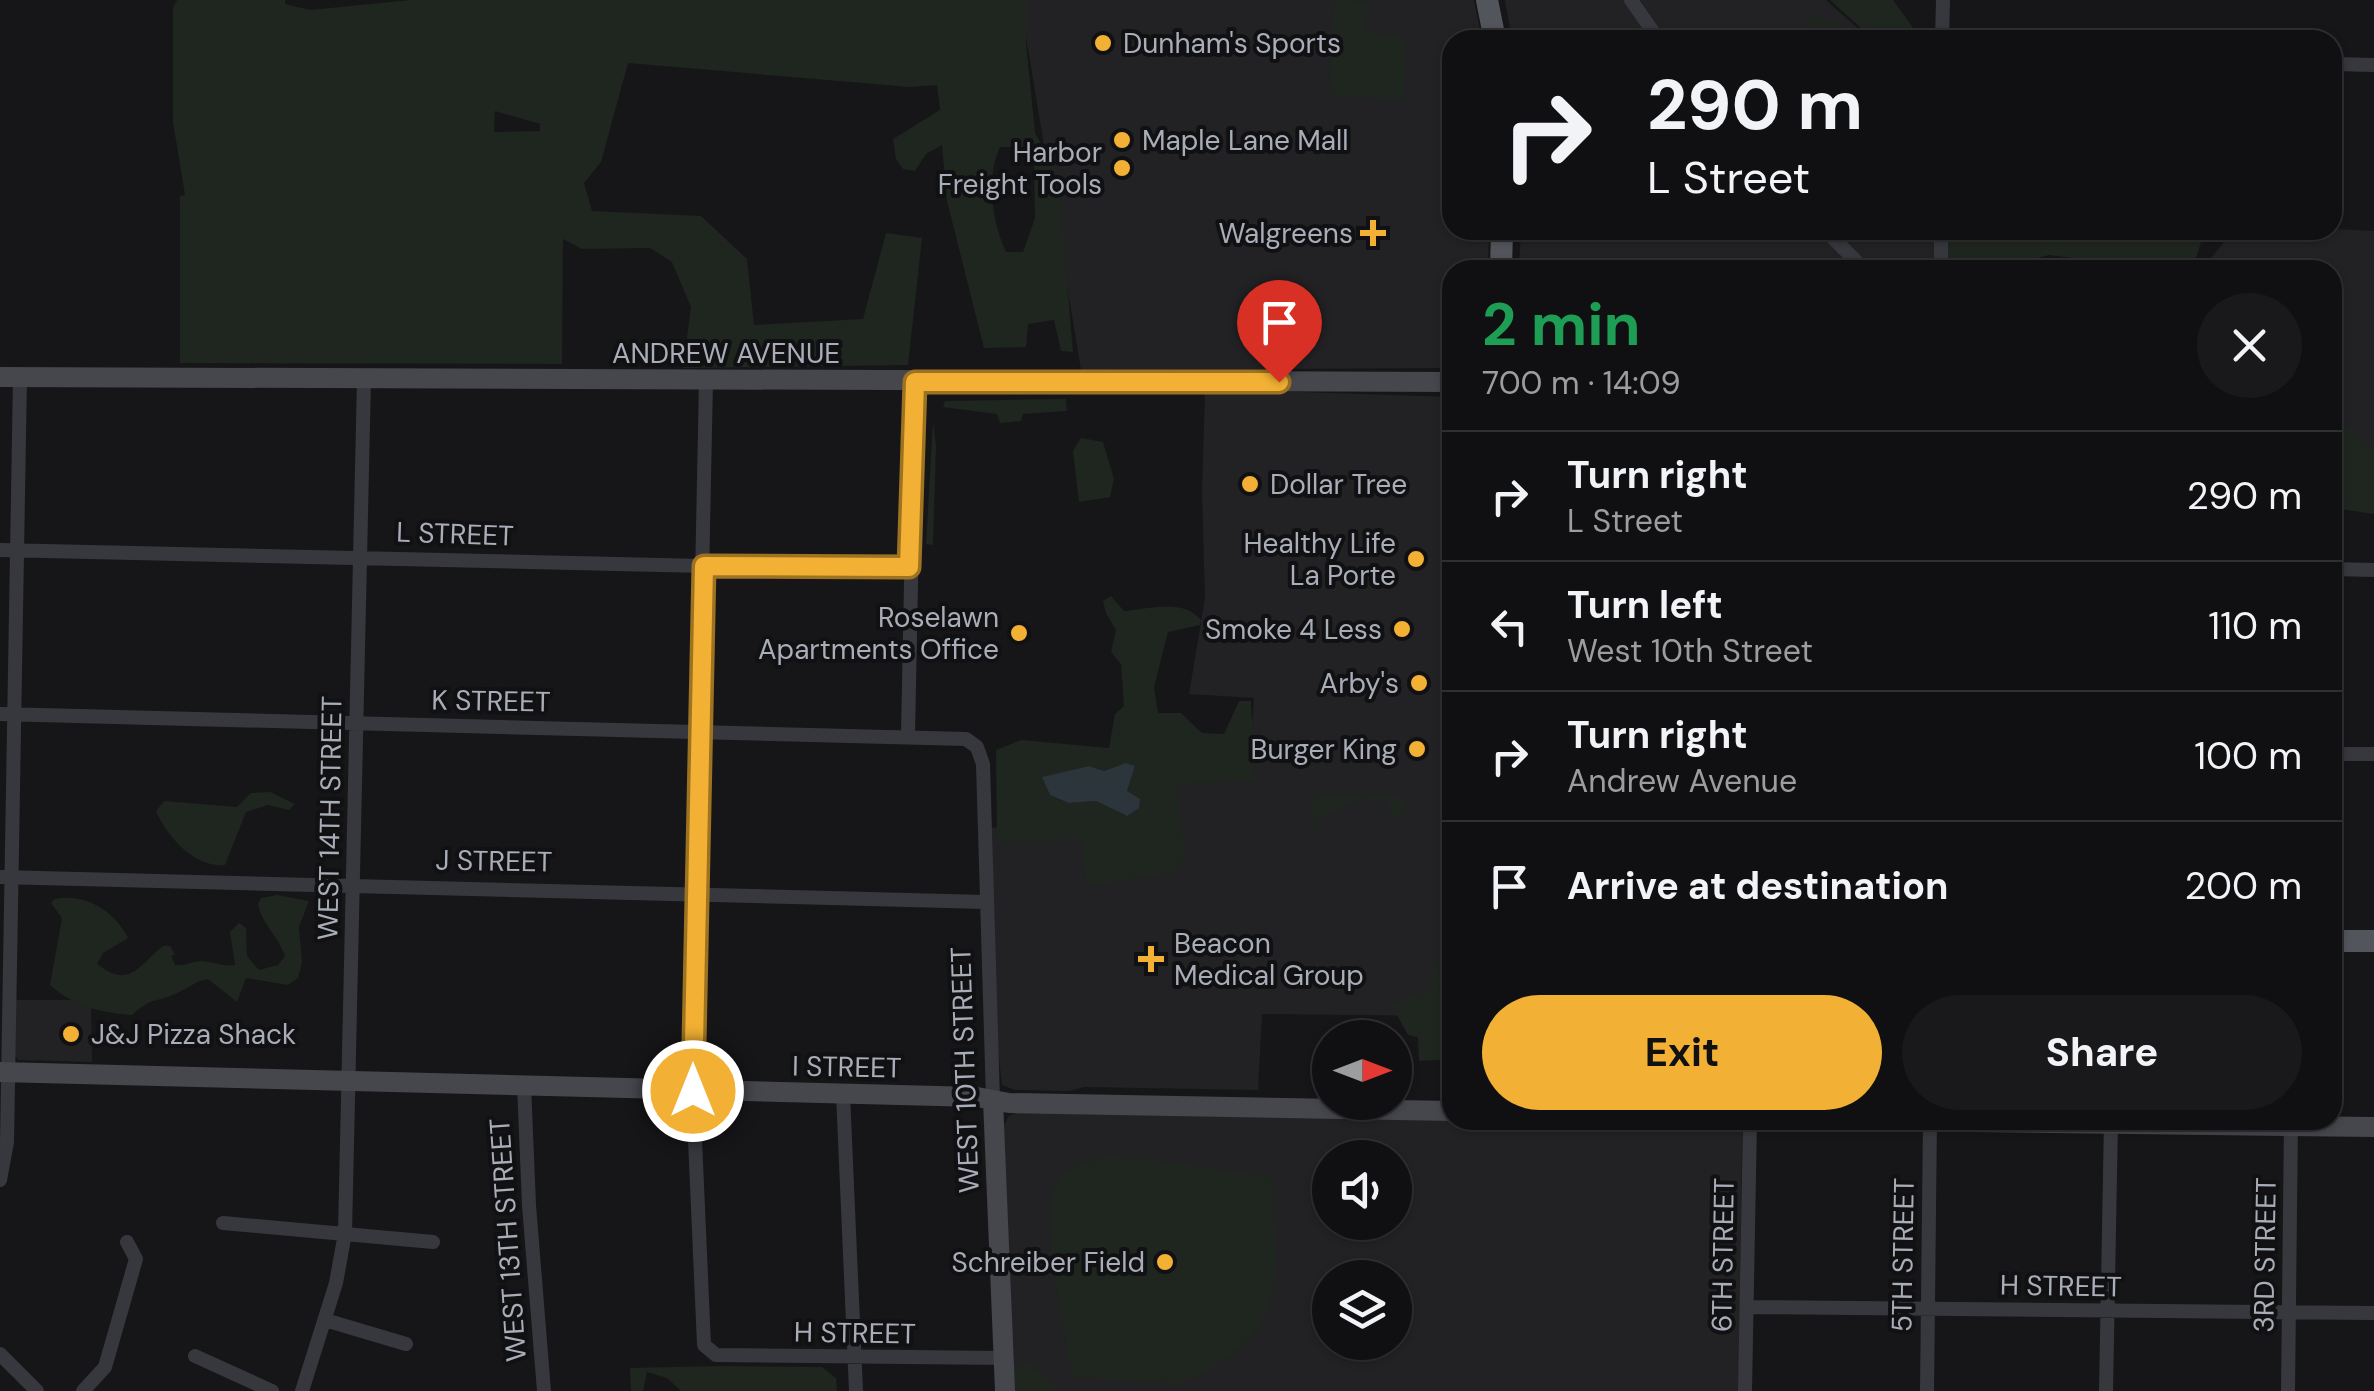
<!DOCTYPE html>
<meta charset="utf-8">
<style>
body{margin:0;font-family:"DM Sans",sans-serif;background:#19191b;color:#f1f3f6;height:100vh;display:flex;flex-direction:column;font-size:38px;white-space:nowrap}
*{box-sizing:border-box;margin:0}
p{font-size:32px;color:#9c9d9f}
.icon{flex:none;width:55px;height:55px;fill:none;stroke:currentColor;stroke-width:2;stroke-linecap:round;stroke-linejoin:round}
.map{position:relative;flex:1;overflow:hidden}
.panel{position:absolute;left:1442px;top:260px;width:900px;height:870px;display:flex;flex-direction:column;background:#101012;border-radius:30px;box-shadow:0 2px 8px #0004,0 0 0 2px #303032}
.panel>*{flex:none}
.top-card{position:absolute;left:1442px;top:30px;width:900px;height:210px;border-radius:30px;box-shadow:0 2px 8px #0004,0 0 0 2px #303032;background:#101012;color:#f1f3f6;overflow:hidden}
.needle{width:65px;rotate:90deg}
.buttons{position:absolute;left:1312px;top:1020px;display:grid;gap:20px}
.buttons a{display:grid;place-items:center;width:100px;height:100px;border-radius:50%;background:#101012;box-shadow:0 2px 8px #0004,0 0 0 2px #303032;font-size:50px}
.pin{position:absolute;display:grid;place-items:center;width:85px;height:85px;color:#fff;margin:-102px -42px;border-radius:50% 50% 50% 0;rotate:-45deg;box-shadow:0 0 10px #0007}
.pin .icon{rotate:45deg}
.me{position:absolute;width:110px;margin:-55px;rotate:0deg;stroke-linejoin:round;filter:drop-shadow(0 0 8px #0008)}
.turn{display:flex;align-items:center;gap:35px;height:210px;padding:0 40px;font-size:45px}
.turn .icon{width:130px;height:130px;stroke-width:2.5}
.turn b{display:block;font-size:70px;line-height:85px}
.round{display:grid;place-items:center;flex:none;width:105px;height:105px;border-radius:52px;background:#19191b}
.summary{display:flex;align-items:center;justify-content:space-between;height:170px;padding:0 40px}
h1{font-size:60px;font-weight:700;line-height:75px;color:#1e9e55}
.action{display:flex;gap:20px;margin-top:auto;padding:20px 40px}
.action a{flex:1;height:115px;border-radius:60px;background:#f2b134;color:#111;font-size:40px;font-weight:700;line-height:115px;text-align:center}
.action a+a{background:#19191b;color:#f1f3f6}
ul{padding:0;list-style:none}
li{display:flex;align-items:center;gap:30px;height:130px;padding:0 40px;border-top:2px solid #303032}
li div{flex:1}
li b{display:block;font-size:38px}
li em{font-style:normal}
.map>svg:first-child{display:block}
.built{fill:#222225;fill-rule:evenodd}
.green{fill:#1e261f;fill-rule:evenodd}
.water{fill:#2c353c}
.lines{fill:none;stroke-linecap:round;stroke-linejoin:round}
.street{stroke:#37383d;stroke-width:14}
.secondary{stroke:#45474d;stroke-width:20}
.primary{stroke:#53555c;stroke-width:22}
.route-casing{stroke:#9d7322;stroke-width:25}
.route{stroke:#f2b134;stroke-width:18}
.poi-dot{fill:#f2b134;stroke:#111113;stroke-width:4}
.labels{text-anchor:middle;dominant-baseline:central;stroke-width:8;stroke-linejoin:round;paint-order:stroke}
.poi-label{font-size:28px;fill:#a8adb8;stroke:#111113;text-anchor:end}
.street-label{font-size:28px;fill:#a8adb8;stroke:#111113}
</style>
<div class="map">
<svg width="2374" height="1391" viewBox="0 0 2374 1391">
<rect width="100%" height="100%" fill="#161618"/>
<path class="built" d="M1020 0H1474L1482 40H1452V230H1489L1488 270H1452V368L1081 370Z
M1505 0H1625L1654 40H1512Z
M1640 0H1826L1871 40H1668Z
M2333 229 2374 231V510L2333 476 2332 270H2206V264L2234 230Z
M1521 230H1816L1856 270H1519Z
M1833 230H1936V270H1872Z
M1244 390 1452 397V959L1439 1016 1262 1014 1258 1090 1084 1087 1070 1091 1015 1090 1002 1085 998 1050 988 828 1164 818 1168 772 1249 770 1254 698 1189 694 1205 598 1202 492 1205 392Z
M16 1000H91L92 1062 18 1060 15 1056Z
M1018 1112 1734 1126 1742 1131 1739 1391H1014L1003 1126 1009 1116ZM1330 1158H1395V1222H1330ZM1330 1278H1395V1342H1330Z"/>
<path class="green" d="M177 0H285V4L310 10 411 0H1026V42L1035 133 1058 173 1073 352 1061 351 1054 320 1028 324 1026 347 984 348 947 201 942 145 926 154 915 171 903 169 896 159 893 139 940 110 937 85 909 87 628 63 601 162 584 183 592 211 701 216 747 259 754 325 863 319 886 233 922 238 908 365 683 368 691 307 672 262 650 248 582 249 563 239 562 364 180 363V196L185 195 173 122V8ZM495 111 540 124V131L494 132ZM1000 147H1019L1034 159 1035 218 1023 252H1006C992 223 986 176 1000 147Z
M1338 0 1369 2 1365 28C1376 38 1392 31 1405 40L1404 100 1339 96 1329 89 1334 5Z
M1830 0H1893L1922 40H1823L1805 18 1815 13 1853 35 1864 31Z
M1948 230H2205L2193 267 2197 270H2088L2080 259 2049 255 2035 259 2031 270H1948Z
M1066 399 1067 411 1023 414 1021 421 1000 423 997 414 943 407 945 401Z
M2332 404 2342 421 2374 450V514L2333 508Z
M933 422 936 445 933 545 926 544Z
M1081 438 1103 442 1114 479 1110 497 1079 502 1073 451Z
M1111 596 1124 611C1150 609 1183 598 1201 620L1200 625 1168 632 1154 687 1158 713H1181L1202 733 1224 734 1239 701H1251L1255 780 1176 784 1186 857 1174 873 1086 886 1083 839 997 842 996 750 1021 740 1109 748 1115 714 1124 706 1121 664 1111 652 1116 630 1106 613 1103 601ZM1126 763 1135 766 1127 791 1126 816 1096 801 1067 803 1050 795 1043 777 1089 766 1104 771Z
M270 792 295 804 289 810 268 805 246 812 225 865C195 868 167 837 156 811L164 801 237 807 251 793Z
M1320 793 1392 795 1401 799 1409 814 1395 820 1386 799 1371 804 1366 796 1314 820 1316 828 1314 830 1310 828 1311 802Z
M1452 826V1059L1419 1061 1418 1037 1408 1035 1392 1006 1433 987 1430 977 1438 960 1441 855 1437 840 1441 831Z
M277 895 309 901 299 927 302 963 298 978 288 985 246 978 237 1002 208 979C195 981 189 988 177 993 155 1004 154 995 132 1015 102 1013 73 1006 50 985L62 918 51 903 55 899C85 893 115 911 128 938L103 953 97 964C130 990 139 965 163 946H170L175 954 171 956 175 965C185 966 190 962 200 961 213 961 222 967 235 965L230 932 239 923 246 928 247 956 259 970 278 965 285 956C278 936 262 924 258 904L261 898Z
M1104 1157 1142 1159 1271 1177C1274 1247 1293 1310 1228 1357 1212 1368 1199 1378 1180 1384L1072 1377C1066 1333 1038 1218 1057 1181 1068 1162 1088 1165 1104 1157Z
M1026 1364 1043 1373 1058 1391H1013V1368Z
M718 1366 822 1367 836 1378 837 1391H681L667 1378 647 1372 643 1391H631L630 1368Z"/>
<path class="water" d="M1126 763 1135 766 1127 791 1140 799 1139 808 1127 816 1096 801 1068 803 1050 795 1042 777 1089 766 1104 771Z"/>
<g class="lines">
<path class="street" d="M1631 0 1659 40
M1942 40 1943 0
M2332 64 2374 65
M1825 230 1865 270
M1941 270V230
M706 381 692 1071 704 1345 716 1355 1004 1358
M0 550 704 566 909 567
M2332 569 2374 570
M0 714 966 739 977 747 983 764 993 1100
M908 735 915 382
M2332 754H2374
M0 877 986 902
M524 1085 529 1205 544 1391
M843 1094 856 1391
M0 1180 7 1142 20 377
M223 1223 433 1242
M1747 1307 2374 1313
M325 1320 406 1344
M0 1354 37 1391
M195 1356 272 1391
M83 1391 105 1367 136 1259 127 1242
M302 1391 336 1283 345 1233 364 379
M1745 1391 1750 1120
M1927 1391 1930 1120
M2106 1391 2111 1120
M2288 1391 2291 1120"/>
<path class="secondary" d="M0 377 1452 382
M0 1072 977 1097 1009 1103 1452 1111
M993 1100 1005 1391
M1814 1120 2374 1127"/>
<path class="primary" d="M1487 0 1495 40
M1501 270 1502 230
M2332 941H2374"/>
</g>
<g class="lines">
<defs>
<path id="route" d="M693 1091 704 566 909 567 915 382H1279"/>
</defs>
<use href="#route" class="route-casing"/>
<use href="#route" class="route"/>
</g>
<g class="poi-dot">
<circle cx="1103" cy="43" r="10"/>
<circle cx="1122" cy="140" r="10"/>
<circle cx="1122" cy="168" r="10"/>
<path d="M1368 218h10v10h10v10h-10v10h-10v-10h-10v-10h10z"/>
<circle cx="1250" cy="484" r="10"/>
<circle cx="1416" cy="559" r="10"/>
<circle cx="1402" cy="629" r="10"/>
<circle cx="1019" cy="633" r="10"/>
<circle cx="1419" cy="683" r="10"/>
<circle cx="1417" cy="749" r="10"/>
<path d="M1146 944h10v10h10v10h-10v10h-10v-10h-10v-10h10z"/>
<circle cx="71" cy="1034" r="10"/>
<circle cx="1165" cy="1262" r="10"/>
</g>
<g class="labels">
<g class="poi-label">
<text x="1123" y="43" text-anchor="start">Dunham's Sports</text>
<text x="1142" y="140" text-anchor="start">Maple Lane Mall</text>
<text x="1102" y="152">Harbor<tspan x="1102" dy="32">Freight Tools</tspan></text>
<text x="1353" y="233">Walgreens</text>
<text x="1270" y="484" text-anchor="start">Dollar Tree</text>
<text x="1396" y="543">Healthy Life<tspan x="1396" dy="32">La Porte</tspan></text>
<text x="999" y="617">Roselawn<tspan x="999" dy="32">Apartments Office</tspan></text>
<text x="1382" y="629">Smoke 4 Less</text>
<text x="1399" y="683">Arby's</text>
<text x="1397" y="749">Burger King</text>
<text x="1174" y="943" text-anchor="start">Beacon<tspan x="1174" dy="32">Medical Group</tspan></text>
<text x="91" y="1034" text-anchor="start">J&amp;J Pizza Shack</text>
<text x="1145" y="1262">Schreiber Field</text>
</g>
<g class="street-label">
<text x="726" y="353">ANDREW AVENUE</text>
<text transform="translate(455 534) rotate(2)">L STREET</text>
<text transform="translate(491 701) rotate(1)">K STREET</text>
<text transform="translate(330 818) rotate(-89)">WEST 14TH STREET</text>
<text transform="translate(494 861) rotate(1)">J STREET</text>
<text transform="translate(847 1067) rotate(1)">I STREET</text>
<text transform="translate(965 1070) rotate(-92)">WEST 10TH STREET</text>
<text transform="translate(508 1240) rotate(-94)">WEST 13TH STREET</text>
<text transform="translate(1723 1255) rotate(-89)">6TH STREET</text>
<text transform="translate(1903 1255) rotate(-89)">5TH STREET</text>
<text transform="translate(2265 1255) rotate(-89)">3RD STREET</text>
<text transform="translate(2061 1286) rotate(1)">H STREET</text>
<text transform="translate(855 1333) rotate(1)">H STREET</text>
</g>
</g>
</svg>
<div class="buttons">
<a><svg class="needle" viewBox="-14 -14 28 28"><path d="M0-13l5 13h-10z" fill="#e53935"/><path d="M0 13l5-13h-10z" fill="#9c9d9f"/></svg></a>
<a><svg class="icon" aria-label="sound" viewBox="0 0 24 24"><path d="M4 9h4l5-4v14l-5-4H4zM17 9q2 3 0 6"/></svg></a>
<a><svg class="icon" aria-label="layers" viewBox="0 0 24 24"><path d="M12 4l9 5-9 5-9-5zM3 14l9 5 9-5"/></svg></a>
</div>
<div class="pin" style="left:1279px;top:382px;background:#d93025"><svg class="icon" aria-label="arrive" viewBox="0 0 24 24"><path d="M6 21V4h12l-3 4 3 4H6"/></svg></div>
<svg class="me" style="left:693px;top:1091px" viewBox="-20 -20 40 40"><circle r="17" fill="#f2b134" stroke="#fff" stroke-width="3"/><path d="M0-11L8 9 0 5-8 9z" fill="#fff"/></svg>
<div class="top-card">
<div class="turn"><svg class="icon" aria-label="right" viewBox="0 0 24 24"><path d="M7 20v-9h11M14 6l5 5-5 5"/></svg><div><b>290 m</b>L Street</div></div>
</div>
<section class="panel">
<div class="summary"><div><h1>2 min</h1><p>700 m · 14:09</p></div><a class="round"><svg class="icon" aria-label="close" viewBox="0 0 24 24"><path d="M6 6l12 12M18 6L6 18"/></svg></a></div>
<ul>
<li><svg class="icon" aria-label="right" viewBox="0 0 24 24"><path d="M7 20v-9h11M14 6l5 5-5 5"/></svg><div><b>Turn right</b><p>L Street</p></div><em>290 m</em></li>
<li><svg class="icon" aria-label="left" viewBox="0 0 24 24"><path d="M17 20v-9H6M10 6l-5 5 5 5"/></svg><div><b>Turn left</b><p>West 10th Street</p></div><em>110 m</em></li>
<li><svg class="icon" aria-label="right" viewBox="0 0 24 24"><path d="M7 20v-9h11M14 6l5 5-5 5"/></svg><div><b>Turn right</b><p>Andrew Avenue</p></div><em>100 m</em></li>
<li><svg class="icon" aria-label="arrive" viewBox="0 0 24 24"><path d="M6 21V4h12l-3 4 3 4H6"/></svg><div><b>Arrive at destination</b></div><em>200 m</em></li>
</ul>
<div class="action"><a>Exit</a><a>Share</a></div>
</section>
</div>
